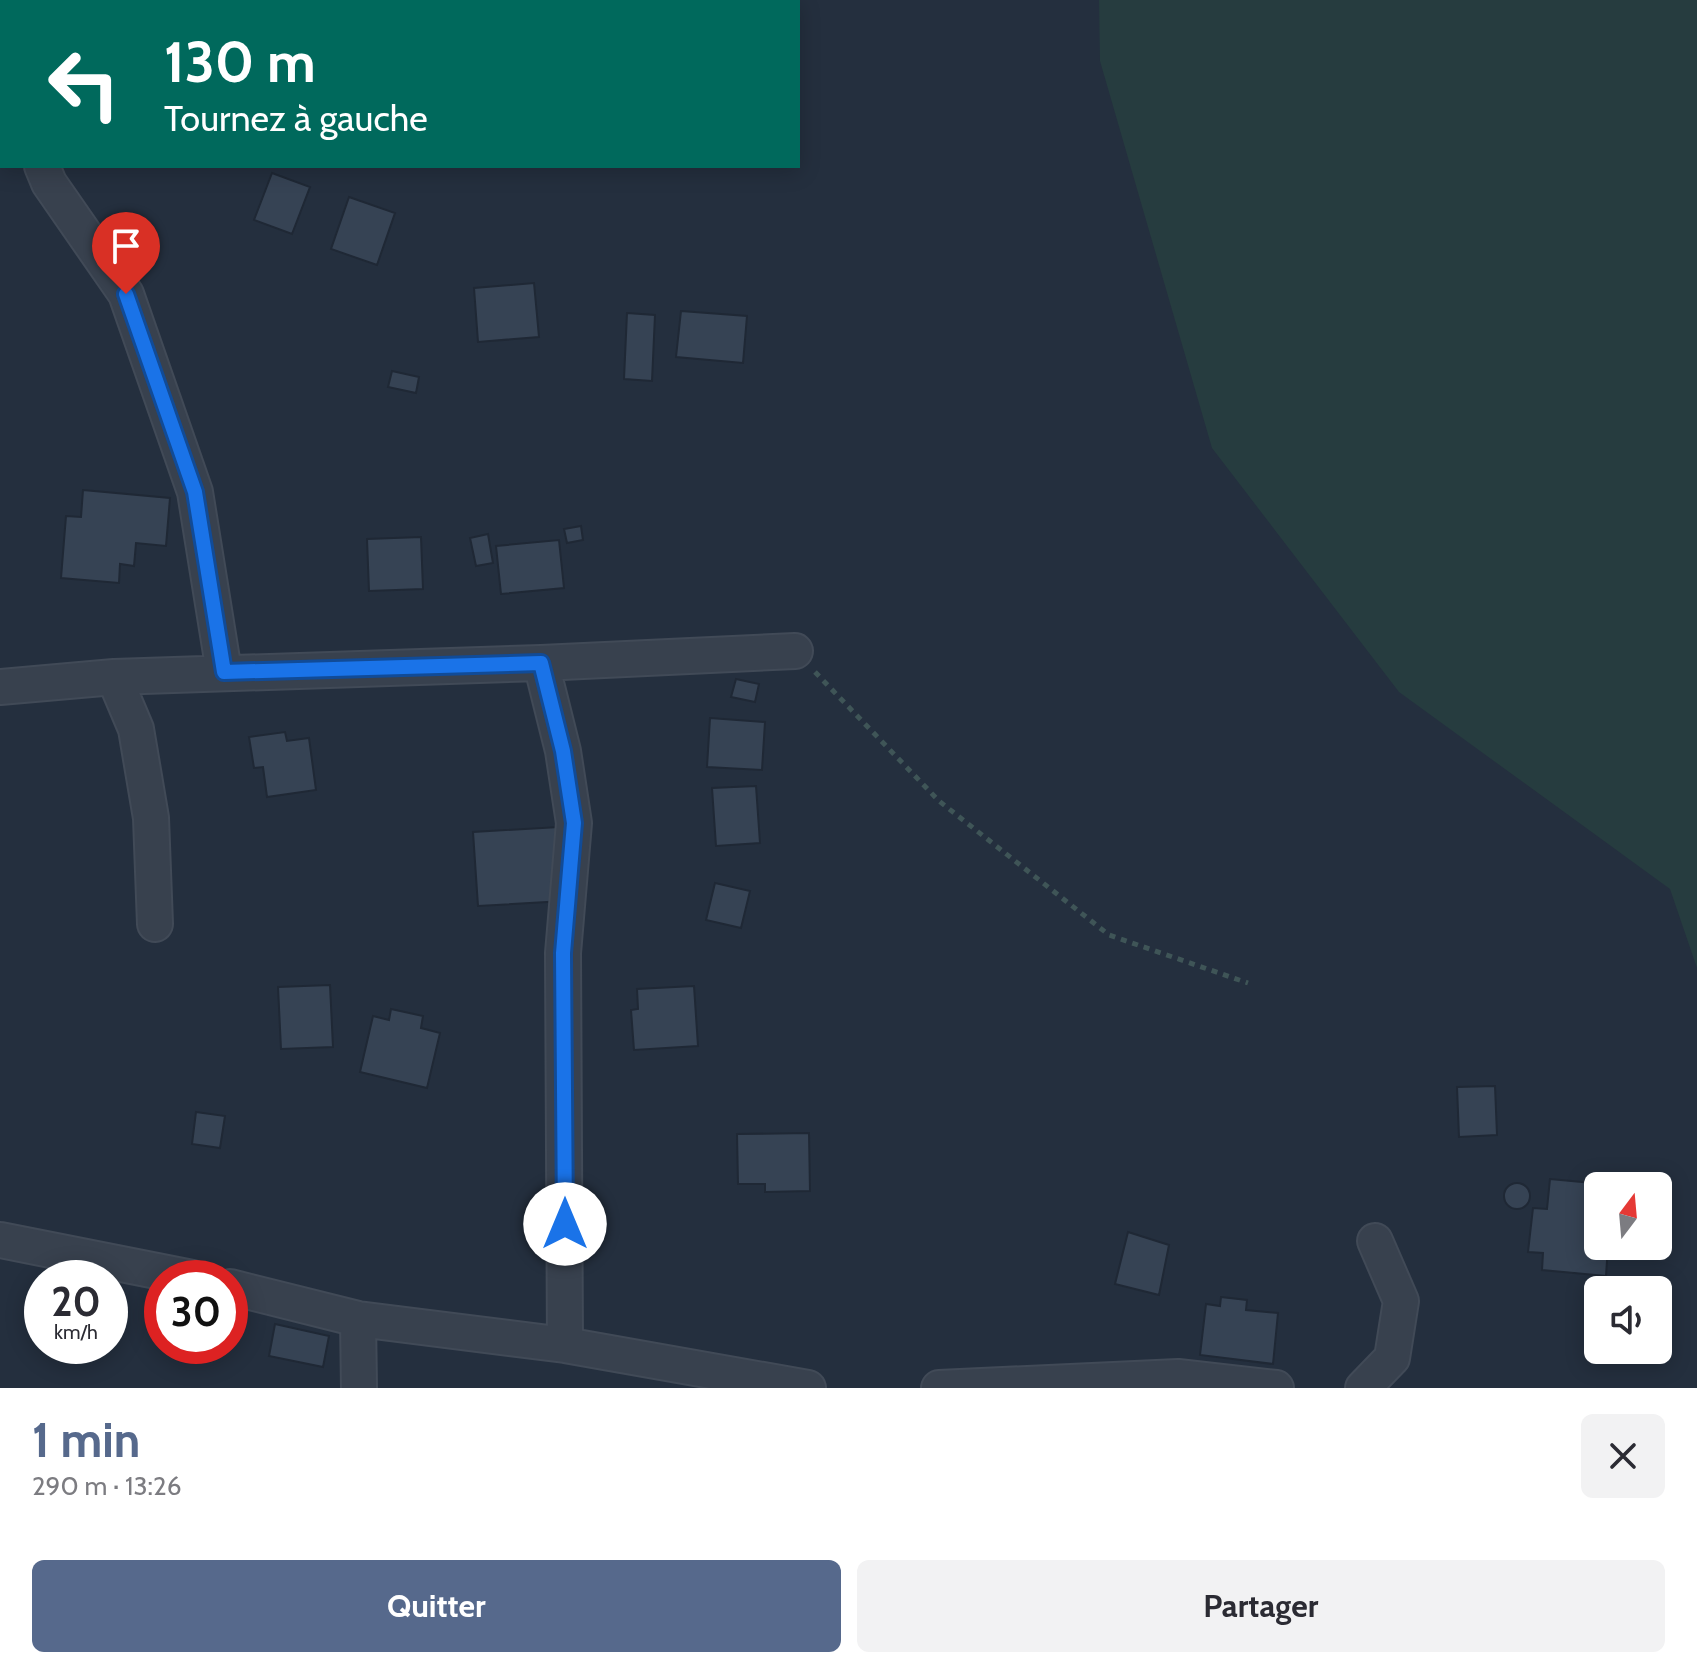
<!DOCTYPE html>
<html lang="fr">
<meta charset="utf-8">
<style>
body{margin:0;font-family:Cabin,sans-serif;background:#f2f2f3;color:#2b2b33;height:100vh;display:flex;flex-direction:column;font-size:30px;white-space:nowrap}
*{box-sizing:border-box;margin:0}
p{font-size:26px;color:#7c7c81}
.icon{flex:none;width:44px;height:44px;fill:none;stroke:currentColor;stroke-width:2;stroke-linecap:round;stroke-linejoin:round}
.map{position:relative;height:1388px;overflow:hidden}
.panel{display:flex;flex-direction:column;background:#fff;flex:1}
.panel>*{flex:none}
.hud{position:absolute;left:0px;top:0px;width:800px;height:168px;box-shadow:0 4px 20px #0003;background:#00695c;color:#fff;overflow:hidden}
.needle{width:52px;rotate:16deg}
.fabs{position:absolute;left:1584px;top:1172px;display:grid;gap:16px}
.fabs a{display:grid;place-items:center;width:88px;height:88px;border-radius:12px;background:#fff;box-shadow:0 4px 20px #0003;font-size:40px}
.speed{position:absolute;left:24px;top:1260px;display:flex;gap:16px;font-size:40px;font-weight:700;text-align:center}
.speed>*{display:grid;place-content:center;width:104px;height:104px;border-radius:50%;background:#fff;box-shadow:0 4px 20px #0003;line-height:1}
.speed small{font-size:20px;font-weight:400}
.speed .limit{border:12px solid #d22;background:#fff;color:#111}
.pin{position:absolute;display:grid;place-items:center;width:68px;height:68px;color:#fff;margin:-82px -34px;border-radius:50% 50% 50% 0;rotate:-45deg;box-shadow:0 0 8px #0007}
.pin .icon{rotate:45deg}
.me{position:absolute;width:88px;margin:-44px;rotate:0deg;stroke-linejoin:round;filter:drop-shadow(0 0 6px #0008)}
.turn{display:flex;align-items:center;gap:28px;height:168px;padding:0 32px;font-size:36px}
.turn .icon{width:104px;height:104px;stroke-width:2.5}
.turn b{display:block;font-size:56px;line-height:68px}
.round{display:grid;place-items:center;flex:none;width:84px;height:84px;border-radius:12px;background:#f2f2f3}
.summary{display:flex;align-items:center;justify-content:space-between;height:136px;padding:0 32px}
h1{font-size:48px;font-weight:700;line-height:60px;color:#56698c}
.action{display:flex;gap:16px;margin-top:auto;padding:16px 32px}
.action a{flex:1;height:92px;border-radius:12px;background:#56698c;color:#fff;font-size:32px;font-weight:700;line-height:92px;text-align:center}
.action a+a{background:#f2f2f3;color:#2b2b33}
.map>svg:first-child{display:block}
.green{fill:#263c3f}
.building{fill:#364354;stroke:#1f2835;stroke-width:2}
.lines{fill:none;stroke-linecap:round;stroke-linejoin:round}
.street-casing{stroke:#414a57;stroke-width:38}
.path{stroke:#3f5557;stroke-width:5;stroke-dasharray:6 6;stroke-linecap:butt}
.street{stroke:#38414e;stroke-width:34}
.route-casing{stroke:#114b97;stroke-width:20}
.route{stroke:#1a73e8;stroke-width:14}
</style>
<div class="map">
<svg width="1697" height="1388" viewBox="0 0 1697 1388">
<rect width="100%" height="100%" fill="#242f3e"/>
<path class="green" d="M1099 0H1697V968L1670 889 1399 692 1212 448 1100 61Z"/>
<path class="building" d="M395 0H439V2H395Z
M272 173 310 187 292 234 254 220Z
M349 197 395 213 377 265 331 249Z
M534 283 539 337 478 342 474 288Z
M681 311 747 316 743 363 676 357Z
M627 313 655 315 652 381 624 379Z
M392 371 419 377 416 393 388 387Z
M83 490 170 498 166 546 136 543 134 566 120 564 119 583 61 578 66 516 81 517Z
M581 526 583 540 567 543 564 529Z
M488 534 493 563 476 566 470 538Z
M421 537 423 589 369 591 367 539Z
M559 540 564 588 501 594 496 546Z
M736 679 759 684 755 702 731 697Z
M710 718 765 722 762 770 707 767Z
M285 732 287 741 309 738 316 790 267 797 263 767 254 768 249 737Z
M756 786 760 843 716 846 712 788Z
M559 827 564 901 478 906 473 832Z
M715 883 750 891 741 928 706 920Z
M330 985 333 1047 281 1049 278 987Z
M694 986 698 1046 634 1050 631 1010 638 1009 637 989Z
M391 1009 423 1016 421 1028 440 1033 427 1088 360 1072 373 1016 389 1020Z
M1495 1086 1497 1135 1459 1137 1457 1087Z
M196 1112 225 1116 220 1148 192 1144Z
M809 1133 810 1191 765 1192V1184H738L737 1134Z
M1550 1179 1614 1185 1598 1186V1246H1608L1606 1276 1542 1270 1543 1253 1528 1252 1533 1208 1547 1209Z
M1504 1196a13 13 0 1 1 26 0a13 13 0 1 1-26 0Z
M1128 1232 1169 1245 1159 1295 1115 1284Z
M1221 1297 1247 1300 1246 1310 1278 1313 1273 1364 1200 1355 1206 1304 1220 1306Z
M275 1324 329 1336 323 1367 269 1356Z"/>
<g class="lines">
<defs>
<path id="street" d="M262 2V0
M0 41H2
M0 73 2 77
M42 166 49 183 126 294 195 492 224 672
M541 663 563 751 574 823 563 953 565 1345
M114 677 136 729 151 818 155 924
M0 687 114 677 541 663 795 651
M0 1240 192 1278
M230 1287 358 1319 565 1345 808 1388
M358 1319 359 1388
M939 1388 1178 1377 1276 1388
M1363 1388 1392 1358 1401 1301 1375 1241"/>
</defs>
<use href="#street" class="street-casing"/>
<path class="path" d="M815 672 939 801 1109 935 1248 983"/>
<use href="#street" class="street"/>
</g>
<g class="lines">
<defs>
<path id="route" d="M126 294 195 492 224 672 541 663 563 751 574 823 563 953 565 1224"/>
</defs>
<use href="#route" class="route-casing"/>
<use href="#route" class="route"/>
</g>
</svg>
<div class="fabs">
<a><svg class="needle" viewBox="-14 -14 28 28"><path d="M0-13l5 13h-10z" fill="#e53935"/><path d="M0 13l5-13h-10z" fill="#7c7c81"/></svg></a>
<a><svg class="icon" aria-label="sound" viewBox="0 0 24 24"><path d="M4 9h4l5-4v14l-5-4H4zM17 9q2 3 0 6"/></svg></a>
</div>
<div class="speed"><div>20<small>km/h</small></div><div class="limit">30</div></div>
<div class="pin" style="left:126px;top:294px;background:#d93025"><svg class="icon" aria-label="arrive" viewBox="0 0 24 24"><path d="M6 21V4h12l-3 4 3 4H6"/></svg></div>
<svg class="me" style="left:565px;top:1224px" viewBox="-20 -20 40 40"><circle r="19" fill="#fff"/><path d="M0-13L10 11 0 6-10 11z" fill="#1a73e8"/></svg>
<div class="hud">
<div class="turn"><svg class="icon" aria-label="left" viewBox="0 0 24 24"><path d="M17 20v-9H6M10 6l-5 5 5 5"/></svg><div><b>130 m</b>Tournez à gauche</div></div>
</div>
</div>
<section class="panel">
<div class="summary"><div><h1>1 min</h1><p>290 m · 13:26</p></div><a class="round"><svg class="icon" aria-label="close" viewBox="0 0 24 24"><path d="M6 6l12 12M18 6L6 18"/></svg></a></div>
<div class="action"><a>Quitter</a><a>Partager</a></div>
</section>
